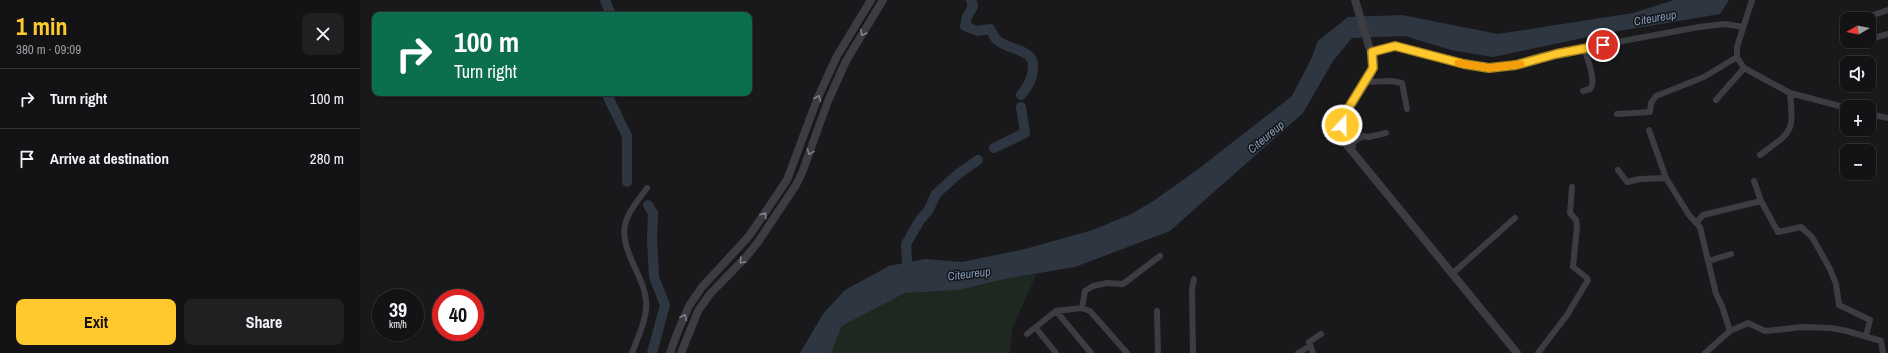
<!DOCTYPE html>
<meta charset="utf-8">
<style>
body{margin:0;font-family:"Archivo Narrow",sans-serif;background:#202022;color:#f1f3f6;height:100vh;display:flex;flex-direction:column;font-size:15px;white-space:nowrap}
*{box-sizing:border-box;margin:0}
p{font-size:13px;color:#9d9ea0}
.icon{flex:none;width:22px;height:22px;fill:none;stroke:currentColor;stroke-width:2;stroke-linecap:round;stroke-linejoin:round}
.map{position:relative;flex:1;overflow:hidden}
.panel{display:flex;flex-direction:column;background:#131315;width:360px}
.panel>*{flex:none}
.top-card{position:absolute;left:12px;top:12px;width:380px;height:84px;border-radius:8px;box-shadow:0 1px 3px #0004,0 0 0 1px #323234;background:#0b6e4f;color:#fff;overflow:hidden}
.needle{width:26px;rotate:261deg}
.fabs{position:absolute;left:1480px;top:12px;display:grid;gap:8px}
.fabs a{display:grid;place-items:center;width:36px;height:36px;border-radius:8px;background:#131315;box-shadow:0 1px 3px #0004,0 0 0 1px #323234;font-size:20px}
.speed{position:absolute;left:12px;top:289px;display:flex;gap:8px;font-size:20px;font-weight:700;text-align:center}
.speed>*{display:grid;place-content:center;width:52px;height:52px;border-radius:50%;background:#131315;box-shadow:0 1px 3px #0004,0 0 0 1px #323234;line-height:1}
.speed small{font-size:10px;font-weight:400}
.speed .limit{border:6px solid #d22;background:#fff;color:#111}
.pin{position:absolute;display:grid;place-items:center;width:34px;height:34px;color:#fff;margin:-17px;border:2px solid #fff;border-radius:50%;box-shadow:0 1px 4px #0007}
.me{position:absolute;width:44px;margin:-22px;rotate:21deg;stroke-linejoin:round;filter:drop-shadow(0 0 3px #0008)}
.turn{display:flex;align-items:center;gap:14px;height:84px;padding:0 16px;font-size:18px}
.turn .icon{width:52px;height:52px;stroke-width:2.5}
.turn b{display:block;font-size:28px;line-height:34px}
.round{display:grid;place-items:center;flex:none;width:42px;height:42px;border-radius:8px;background:#202022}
.headline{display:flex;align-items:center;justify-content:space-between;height:68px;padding:0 16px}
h1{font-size:24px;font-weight:800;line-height:30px;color:#ffc92e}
.action{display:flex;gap:8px;margin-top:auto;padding:8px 16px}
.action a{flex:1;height:46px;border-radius:8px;background:#ffc92e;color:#111;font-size:16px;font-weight:800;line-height:46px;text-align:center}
.action a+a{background:#202022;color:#f1f3f6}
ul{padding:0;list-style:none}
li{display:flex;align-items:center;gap:12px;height:60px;padding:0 16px;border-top:1px solid #323234}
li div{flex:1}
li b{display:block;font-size:15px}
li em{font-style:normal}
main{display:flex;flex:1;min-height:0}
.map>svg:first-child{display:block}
.green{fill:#1e2720}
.water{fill:#2e3741}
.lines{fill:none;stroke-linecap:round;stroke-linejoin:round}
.river{stroke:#2e3741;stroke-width:10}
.minor{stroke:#3c3c43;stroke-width:6}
.tertiary{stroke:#3c3c43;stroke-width:8}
.oneway{stroke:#7f818c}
.route-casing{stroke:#a6831e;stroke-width:10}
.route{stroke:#ffc92e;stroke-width:7}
.slow{stroke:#f59e0b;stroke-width:7}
.labels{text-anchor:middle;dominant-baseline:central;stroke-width:3;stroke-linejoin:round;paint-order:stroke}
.water-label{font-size:12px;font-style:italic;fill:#809ab9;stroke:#141417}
</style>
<main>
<section class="panel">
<div class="headline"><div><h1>1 min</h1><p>380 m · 09:09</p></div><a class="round"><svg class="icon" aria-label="close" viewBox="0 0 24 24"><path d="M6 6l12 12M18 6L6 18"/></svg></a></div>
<ul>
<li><svg class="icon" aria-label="right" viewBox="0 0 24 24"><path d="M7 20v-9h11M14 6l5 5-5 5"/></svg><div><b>Turn right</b></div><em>100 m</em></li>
<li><svg class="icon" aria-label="arrive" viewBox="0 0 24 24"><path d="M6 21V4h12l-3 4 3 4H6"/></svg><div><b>Arrive at destination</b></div><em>280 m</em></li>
</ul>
<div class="action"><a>Exit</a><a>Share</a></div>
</section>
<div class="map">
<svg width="1528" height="353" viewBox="0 0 1528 353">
<rect width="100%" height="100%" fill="#19191c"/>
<path class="green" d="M677 273 652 329 650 353H471L482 326 545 293 599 290 645 279Z"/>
<path class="water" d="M1314 0H1369L1360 14 1241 34 1133 57 1091 50 1045 36 992 38 973 61 943 113 810 231 715 267 645 279 599 290 545 293 482 326 471 353H440L463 314 485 290 529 266 565 259 602 262 665 249 733 230 771 214 792 202 837 170 932 96 951 59 958 41 988 17 1042 15 1138 34 1273 13Z"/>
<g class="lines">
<path class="river" d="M245 0 251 15
M611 0 613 6 607 17 605 26 617 31 630 29C632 33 634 37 637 40 647 50 675 49 673 67 673 78 668 86 661 95
M250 93 248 97 267 136V182
M634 148 665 133 661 107
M288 205 293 213 292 239 294 277 305 305 292 353
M548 275 546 244 560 220 568 211 576 194 598 174 618 160"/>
<path class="minor" d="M1392 0 1377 47V57L1384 68 1430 93 1487 108
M1508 19 1510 16 1528 10
M1509 23 1514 36 1517 37 1528 34
M1012 52 1035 46 1104 64 1140 67 1168 62 1208 51 1339 27 1365 24 1383 27
M1005 82 1032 81 1042 83 1047 109
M1223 91 1230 89C1237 82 1227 57 1224 48
M1356 100 1384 68
M1257 114 1290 112 1291 103 1296 96 1344 77 1377 57
M1509 114 1528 118
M1289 130 1306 178
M990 149 993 146 992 143 1003 136 1009 137 1026 133
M1400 155C1432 131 1434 134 1430 93
M1258 170 1267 182 1280 179 1306 178 1329 215 1340 227 1356 294 1362 306 1370 331 1345 353
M1394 181 1401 201 1418 232 1441 227 1452 237 1470 269 1476 284 1479 305 1510 320 1506 336
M1336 223 1343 215 1401 201
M1349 261 1371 254
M1093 273 1155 218
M722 308 725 291 733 286 747 283 763 284 800 256
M696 311 731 353
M797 311 798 353
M676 328 696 353
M1370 331 1388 323 1405 331 1443 327 1471 328 1487 331 1521 341 1523 353
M667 334 696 311 722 308 730 311 767 353
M272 353C278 337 288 317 286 300 285 289 280 278 275 268 257 229 262 221 287 188
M833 353 832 289 834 279
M938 353 950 346
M953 353 949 342 961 334
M1178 353 1207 315 1228 280 1227 278 1213 267 1217 226 1216 220 1210 213 1212 187"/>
<path class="tertiary" d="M995 0 1014 63 1012 72 983 118C981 128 983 136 987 145L1157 353
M310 353 318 331 329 306 342 287 389 236 427 180 458 97 477 56 511 0
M321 353 338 311 350 294 386 257 398 242 436 185 442 173 468 101 486 61 523 0"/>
</g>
<defs><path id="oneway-chevron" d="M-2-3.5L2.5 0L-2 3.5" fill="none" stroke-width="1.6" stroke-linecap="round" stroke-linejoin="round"/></defs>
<g class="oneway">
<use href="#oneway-chevron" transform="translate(503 33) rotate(121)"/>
<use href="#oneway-chevron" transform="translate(458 98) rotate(-68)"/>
<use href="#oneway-chevron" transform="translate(450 152) rotate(110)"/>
<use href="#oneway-chevron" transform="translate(404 215) rotate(-56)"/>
<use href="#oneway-chevron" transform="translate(382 261) rotate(134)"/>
<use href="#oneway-chevron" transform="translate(324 317) rotate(-65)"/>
</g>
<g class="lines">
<defs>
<path id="route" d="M982 125 986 112 1013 68 1012 52 1035 46 1104 64 1129 68 1156 65 1196 54 1243 45"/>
</defs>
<use href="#route" class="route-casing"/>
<use href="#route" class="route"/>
<path class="slow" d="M1098 63 1129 68 1161 64"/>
</g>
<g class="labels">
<g class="water-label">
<text transform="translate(1295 18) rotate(-10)">Citeureup</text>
<text transform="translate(906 137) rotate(-40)">Citeureup</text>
<text transform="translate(609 274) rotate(-7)">Citeureup</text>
</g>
</g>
</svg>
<div class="fabs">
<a><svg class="needle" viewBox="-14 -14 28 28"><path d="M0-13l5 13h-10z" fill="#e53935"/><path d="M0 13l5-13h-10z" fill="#9d9ea0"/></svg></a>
<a><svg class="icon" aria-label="sound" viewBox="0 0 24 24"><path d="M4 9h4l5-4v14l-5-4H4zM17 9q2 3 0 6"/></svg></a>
<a>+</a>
<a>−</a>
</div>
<div class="speed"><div>39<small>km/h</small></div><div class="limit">40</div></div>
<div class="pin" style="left:1243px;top:45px;background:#d93025"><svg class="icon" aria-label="arrive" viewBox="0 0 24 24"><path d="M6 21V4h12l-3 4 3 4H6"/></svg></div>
<svg class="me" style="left:982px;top:125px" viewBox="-20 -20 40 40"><circle r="17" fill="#ffc92e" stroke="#fff" stroke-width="3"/><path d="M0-11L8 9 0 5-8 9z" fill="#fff"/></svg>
<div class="top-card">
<div class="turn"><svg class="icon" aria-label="right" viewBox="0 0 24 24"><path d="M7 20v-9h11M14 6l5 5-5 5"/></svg><div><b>100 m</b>Turn right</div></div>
</div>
</div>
</main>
